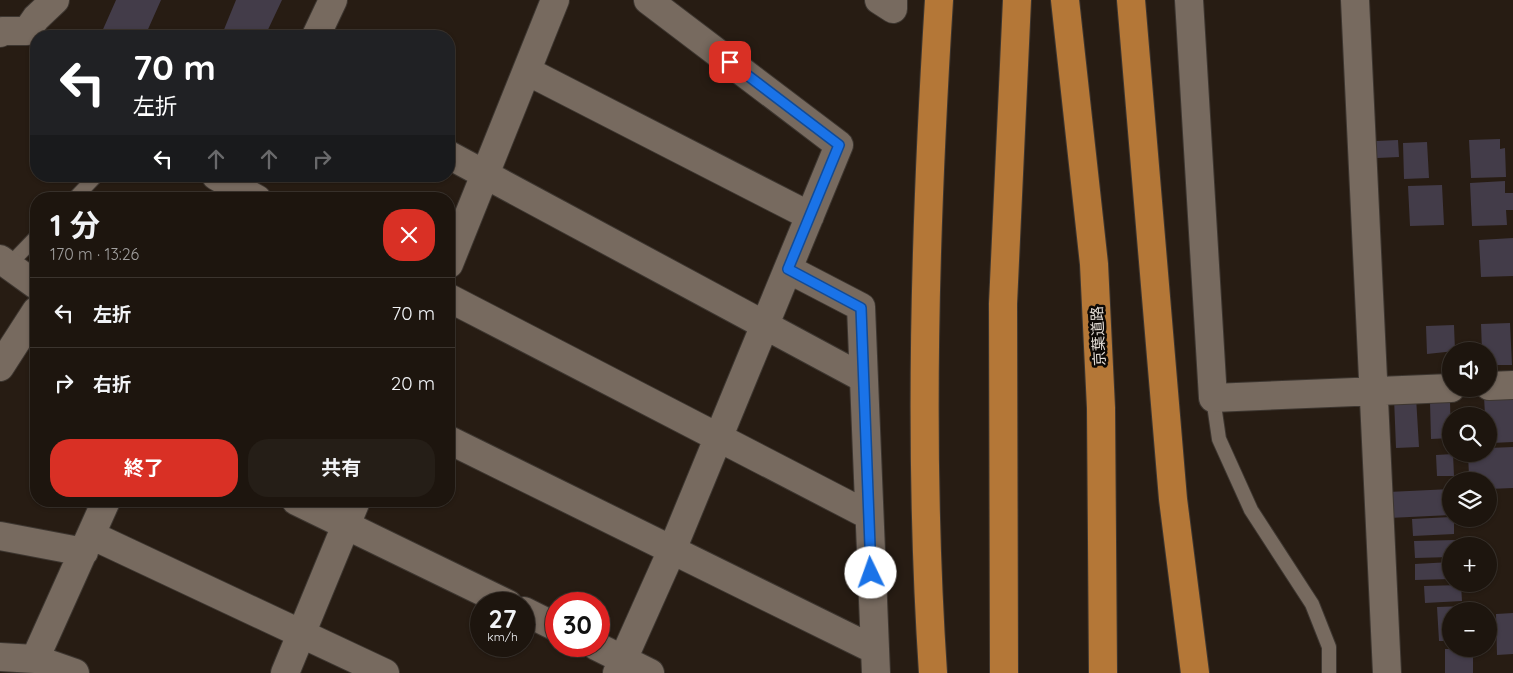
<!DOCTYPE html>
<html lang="ja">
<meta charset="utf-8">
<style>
body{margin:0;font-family:Quicksand,"Noto Sans JP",sans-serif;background:#251e17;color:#f1f3f6;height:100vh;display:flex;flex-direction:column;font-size:19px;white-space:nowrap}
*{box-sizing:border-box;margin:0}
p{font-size:16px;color:#a09f9e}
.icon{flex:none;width:28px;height:28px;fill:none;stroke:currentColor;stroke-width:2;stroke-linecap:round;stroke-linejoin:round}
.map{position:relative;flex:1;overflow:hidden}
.sheet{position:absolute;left:30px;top:192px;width:425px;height:315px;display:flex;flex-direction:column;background:#1d150e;border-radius:20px;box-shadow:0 1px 4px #0004,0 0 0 1px #3b342e}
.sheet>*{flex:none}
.guide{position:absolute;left:30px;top:30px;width:425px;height:152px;border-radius:20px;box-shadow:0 1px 4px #0004,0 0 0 1px #3b342e;background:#202124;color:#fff;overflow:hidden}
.fabs{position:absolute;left:1442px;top:342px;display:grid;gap:10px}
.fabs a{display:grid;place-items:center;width:55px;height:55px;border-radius:50%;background:#1d150e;box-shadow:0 1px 4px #0004,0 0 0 1px #3b342e;font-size:25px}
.speed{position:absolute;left:470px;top:592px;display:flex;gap:10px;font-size:25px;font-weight:700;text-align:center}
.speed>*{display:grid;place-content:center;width:65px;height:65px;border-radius:50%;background:#1d150e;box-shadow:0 1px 4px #0004,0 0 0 1px #3b342e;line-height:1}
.speed small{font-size:12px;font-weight:400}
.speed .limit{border:8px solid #d22;background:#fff;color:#111}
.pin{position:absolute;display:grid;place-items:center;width:42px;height:42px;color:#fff;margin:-21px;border-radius:10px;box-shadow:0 2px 8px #0006}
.me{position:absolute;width:55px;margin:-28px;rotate:357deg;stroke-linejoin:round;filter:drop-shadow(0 0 4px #0008)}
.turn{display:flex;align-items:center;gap:18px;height:105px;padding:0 20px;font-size:22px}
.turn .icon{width:65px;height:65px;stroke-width:2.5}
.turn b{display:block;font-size:35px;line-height:42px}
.lanes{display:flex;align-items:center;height:48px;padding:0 20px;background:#0003;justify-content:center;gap:25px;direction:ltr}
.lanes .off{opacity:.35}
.round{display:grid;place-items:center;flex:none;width:52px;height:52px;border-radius:20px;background:#251e17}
.summary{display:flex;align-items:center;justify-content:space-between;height:85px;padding:0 20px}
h1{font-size:30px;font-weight:700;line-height:38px}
.cta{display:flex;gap:10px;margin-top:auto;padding:10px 20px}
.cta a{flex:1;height:58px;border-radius:20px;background:#d93025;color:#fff;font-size:20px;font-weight:700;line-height:58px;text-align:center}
.cta a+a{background:#251e17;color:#f1f3f6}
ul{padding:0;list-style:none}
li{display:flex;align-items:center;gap:15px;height:70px;padding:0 20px;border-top:1px solid #3b342e}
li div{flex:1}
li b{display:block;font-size:19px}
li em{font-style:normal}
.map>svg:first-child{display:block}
.building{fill:#433c49}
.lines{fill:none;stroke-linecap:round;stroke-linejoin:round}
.service-casing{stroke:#3d3630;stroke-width:16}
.minor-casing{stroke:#3d3630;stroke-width:30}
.motorway-casing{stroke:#3d3630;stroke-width:30}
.service{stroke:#776a5f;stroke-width:14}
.minor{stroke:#776a5f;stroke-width:28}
.motorway{stroke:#b47737;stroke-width:28}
.route-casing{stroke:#114b97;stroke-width:12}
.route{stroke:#1a73e8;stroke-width:9}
.labels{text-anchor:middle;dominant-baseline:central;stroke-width:5;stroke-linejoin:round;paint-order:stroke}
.street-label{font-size:15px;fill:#e2dbd4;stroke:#0c0805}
</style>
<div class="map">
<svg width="1513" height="673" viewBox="0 0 1513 673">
<rect width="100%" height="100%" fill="#271c13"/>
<path class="building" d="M116 0H161L145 36H100Z
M236 0H282L265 36H233L223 32Z
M1500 139V149L1505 148 1506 177 1471 178 1469 140Z
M1398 140 1399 157 1377 158 1376 141Z
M1427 142 1429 178 1404 179 1403 143Z
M1505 181V193H1513V210H1506L1507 225 1472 226 1470 183Z
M1442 185 1444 225 1410 226 1408 186Z
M1513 238V276L1481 277 1479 240Z
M1510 323 1512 365H1489V351H1482L1481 324Z
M1454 325 1455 351 1427 354 1426 326Z
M1513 395V442L1491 443 1489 416H1485L1484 396Z
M1416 397 1419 447 1396 448 1394 398Z
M1450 401 1451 438 1431 439 1430 402Z
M1513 447V488L1489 489V481H1479V476H1469L1468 454H1489V448Z
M1453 454 1454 476H1437L1436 455Z
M1451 489V515L1389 518 1388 492Z
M1451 517 1454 519V534L1413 536 1412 519Z
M1456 540V546H1451V557L1415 558 1414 541Z
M1451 562V579L1415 580V564Z
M1461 585 1462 601 1425 603 1424 586Z
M1467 606V611H1451V641H1439L1437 607Z
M1513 613V654L1497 655 1496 614Z
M1445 649H1473V673H1445Z"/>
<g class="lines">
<defs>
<path id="service" d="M74 199 96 176
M9 265 36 237
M1213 398 1219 439 1251 510 1312 604 1329 647V673"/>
<path id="minor" d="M879 0 893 9V0
M1189 0 1213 398 1451 388
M1355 0 1387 673
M0 33 2 31H27L36 18 55 0
M316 36 333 0
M527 71 810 216
M449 155 863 378
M216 176 257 199
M0 259 36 285
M449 264 555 0
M788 269 861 307 876 673
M449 298 868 515
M0 367 36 311
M1489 386 1513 385
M449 440 875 650
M296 501 508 604
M91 535 385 673
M0 536 84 552
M524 611 556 627
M596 646 650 673
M0 657 35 659 75 673
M35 659 106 501
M285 673 356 501
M617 673 672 550 839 145 648 0"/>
<path id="motorway" d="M1065 0 1094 264 1101 408 1103 673
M1131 0 1173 499 1195 673
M933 673C918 449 925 223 939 0
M1004 673 1003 304 1017 0"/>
</defs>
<use href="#service" class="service-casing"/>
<use href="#minor" class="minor-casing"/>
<use href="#motorway" class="motorway-casing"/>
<use href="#service" class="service"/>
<use href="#minor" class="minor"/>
<use href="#motorway" class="motorway"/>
</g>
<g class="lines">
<defs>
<path id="route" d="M730 62 839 145 788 269 861 308 871 573"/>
</defs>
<use href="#route" class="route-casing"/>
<use href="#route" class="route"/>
</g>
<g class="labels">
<g class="street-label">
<text transform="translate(1098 336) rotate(-93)">京葉道路</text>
</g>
</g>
</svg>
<div class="fabs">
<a><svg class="icon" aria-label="sound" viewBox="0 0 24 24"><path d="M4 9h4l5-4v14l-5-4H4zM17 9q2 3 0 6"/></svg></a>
<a><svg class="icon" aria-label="search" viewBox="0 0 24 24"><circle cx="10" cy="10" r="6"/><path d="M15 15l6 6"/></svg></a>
<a><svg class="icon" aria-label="layers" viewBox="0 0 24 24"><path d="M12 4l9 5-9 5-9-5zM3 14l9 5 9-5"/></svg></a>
<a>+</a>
<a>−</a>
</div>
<div class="speed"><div>27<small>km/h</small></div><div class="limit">30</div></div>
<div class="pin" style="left:730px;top:62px;background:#d93025"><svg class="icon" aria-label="arrive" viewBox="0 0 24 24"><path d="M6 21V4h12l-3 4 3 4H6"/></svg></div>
<svg class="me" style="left:871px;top:573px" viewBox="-20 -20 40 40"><circle r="19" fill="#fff"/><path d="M0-13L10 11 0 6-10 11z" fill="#1a73e8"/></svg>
<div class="guide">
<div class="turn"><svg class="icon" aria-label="left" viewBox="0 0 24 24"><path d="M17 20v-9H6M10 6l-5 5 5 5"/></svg><div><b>70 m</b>左折</div></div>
<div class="lanes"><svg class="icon" aria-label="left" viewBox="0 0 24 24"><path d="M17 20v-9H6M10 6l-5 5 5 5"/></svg><svg class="icon off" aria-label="ahead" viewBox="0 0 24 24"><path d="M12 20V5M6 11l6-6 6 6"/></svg><svg class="icon off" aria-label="ahead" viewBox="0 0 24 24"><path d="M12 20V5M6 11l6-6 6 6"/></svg><svg class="icon off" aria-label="right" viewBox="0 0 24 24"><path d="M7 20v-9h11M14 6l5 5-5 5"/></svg></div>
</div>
<section class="sheet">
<div class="summary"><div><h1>1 分</h1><p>170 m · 13:26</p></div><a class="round" style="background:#d93025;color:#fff"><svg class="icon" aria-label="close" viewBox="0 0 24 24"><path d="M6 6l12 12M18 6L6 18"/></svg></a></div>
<ul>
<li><svg class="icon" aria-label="left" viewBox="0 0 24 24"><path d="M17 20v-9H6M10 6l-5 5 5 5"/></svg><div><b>左折</b></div><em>70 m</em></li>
<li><svg class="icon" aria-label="right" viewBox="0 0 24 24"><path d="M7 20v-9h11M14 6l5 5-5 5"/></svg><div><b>右折</b></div><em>20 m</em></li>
</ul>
<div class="cta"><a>終了</a><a>共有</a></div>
</section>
</div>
